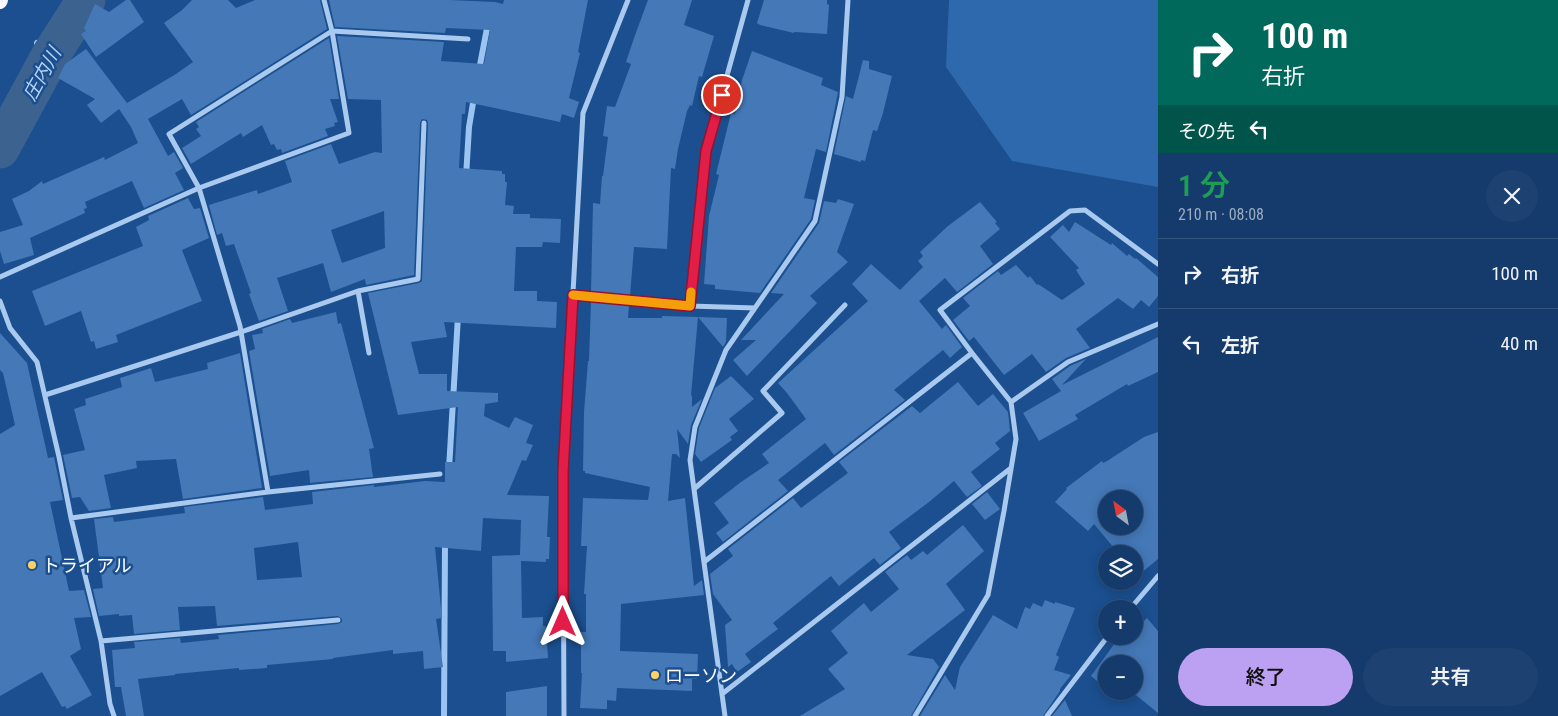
<!DOCTYPE html>
<html lang="ja">
<meta charset="utf-8">
<style>
body{margin:0;font-family:"Roboto Condensed","Noto Sans JP",sans-serif;background:#1d4271;color:#f1f3f6;height:100vh;display:flex;flex-direction:column;font-size:19px;white-space:nowrap}
*{box-sizing:border-box;margin:0}
p{font-size:16px;color:#9dadc1}
.icon{flex:none;width:28px;height:28px;fill:none;stroke:currentColor;stroke-width:2;stroke-linecap:round;stroke-linejoin:round}
.map{position:relative;flex:1;overflow:hidden}
.drawer{display:flex;flex-direction:column;background:#143b6b;width:400px}
.drawer>*{flex:none}
.guide{background:#00695c;color:#fff;overflow:hidden}
.needle{width:32px;rotate:328deg}
.fabs{position:absolute;left:1098px;top:490px;display:grid;gap:10px}
.fabs a{display:grid;place-items:center;width:45px;height:45px;border-radius:50%;background:#143b6b;box-shadow:0 2px 12px #0003,0 0 0 1px #33557e;font-size:25px}
.pin{position:absolute;display:grid;place-items:center;width:42px;height:42px;color:#fff;margin:-21px;border:2px solid #fff;border-radius:50%;box-shadow:0 1px 5px #0007}
.me{position:absolute;width:55px;margin:-28px;rotate:0deg;stroke-linejoin:round;filter:drop-shadow(0 0 4px #0008)}
.turn{display:flex;align-items:center;gap:18px;height:105px;padding:0 20px;font-size:22px}
.turn .icon{width:65px;height:65px;stroke-width:2.5}
.turn b{display:block;font-size:35px;line-height:42px}
.then{display:flex;align-items:center;height:48px;padding:0 20px;background:#0003;gap:10px;font-size:19px}
.round{display:grid;place-items:center;flex:none;width:52px;height:52px;border-radius:26px;background:#1d4271}
.summary{display:flex;align-items:center;justify-content:space-between;height:85px;padding:0 20px}
h1{font-size:30px;font-weight:600;line-height:38px;color:#1e9e55}
.button{display:flex;gap:10px;margin-top:auto;padding:10px 20px}
.button a{flex:1;height:58px;border-radius:30px;background:#bca0f2;color:#111;font-size:20px;font-weight:600;line-height:58px;text-align:center}
.button a+a{background:#1d4271;color:#f1f3f6}
ul{padding:0;list-style:none}
li{display:flex;align-items:center;gap:15px;height:70px;padding:0 20px;border-top:1px solid #33557e}
li div{flex:1}
li b{display:block;font-size:19px}
li em{font-style:normal}
main{display:flex;flex:1;min-height:0}
.map>svg:first-child{display:block}
.green{fill:#2e69ad}
.lines{fill:none;stroke-linecap:round;stroke-linejoin:round}
.stream{stroke:#9cc4f0;stroke-width:6}
.river{stroke:#3c6290;stroke-width:39}
.building{fill:#4478b7;fill-rule:evenodd}
.minor{stroke:#a9c9ee;stroke-width:5}
.trunk{stroke:#f8faff;stroke-width:14}
.route-casing{stroke:#92132f;stroke-width:12}
.route{stroke:#e11d48;stroke-width:9}
.slow{stroke:#f59e0b;stroke-width:9}
.poi-dot{fill:#ffd166;stroke:#1b4f8f;stroke-width:2}
.labels{text-anchor:middle;dominant-baseline:central;stroke-width:5;stroke-linejoin:round;paint-order:stroke}
.poi-label{font-size:18px;fill:#fff;stroke:#1b4f8f;text-anchor:start}
.water-label{font-size:19px;font-style:italic;fill:#b5d3f5;stroke:#1b4f8f}
</style>
<main>
<div class="map">
<svg width="1158" height="716" viewBox="0 0 1158 716">
<rect width="100%" height="100%" fill="#1b4f8f"/>
<path class="green" d="M949 0H1158V187L1012 161 946 67Z"/>
<g class="lines">
<path class="stream" d="M37 43 52 53
M479 70 488 23
M466 177 469 127 474 97
M449 469 458 316
M444 716 445 541"/>
<path class="river" d="M0 149 52 53 86 0"/>
</g>
<path class="building" d="M126 0H130L144 22 96 57 81 34 86 31 84 28 95 4 109 12Z
M192 0H228L236 8 255 0H320L327 29 191 115 182 99 148 119 168 156 174 152 183 168 175 173 184 190 144 208 132 181 85 202 87 208 84 209 85 213 30 238 34 255 4 264 0 251V232L23 225 12 199 29 191 42 181 43 184 104 157 105 160 138 143 131 127 119 109 101 123 87 105 95 99 58 78 65 64 86 49 127 103 176 74 193 62 164 23 182 10Z
M329 0H450L495 2 503 4 504 0H588L578 52 580 53 569 98 579 102 574 118 562 114 560 122 466 102 465 114H462L459 168 502 171V174H505V182H507L505 205 514 206 513 214H530V218L561 219 560 243 543 242 542 247H516L514 291H537V301L557 302 556 328 444 322 447 337 411 342 419 374H447V391L498 393V402L485 404 484 416 509 428 515 417 533 425 526 443 533 445 526 461 522 460 507 495 549 496 547 537H550L549 559H546V562L521 561 522 618 543 617V626H546L548 658 506 662V651H493L492 556 520 555 521 520 483 518 481 551 435 547 442 618 436 619 443 667 424 669 423 651 393 654V650L333 658V659L267 665V668L239 670V668L175 674V675L138 679 144 716H126L121 687H115L112 650 135 648 134 642 180 638 181 643 219 639 218 635 338 624 342 622V619L338 616 217 626 215 606 178 607 180 630 134 634 132 615 119 616V614L99 616 93 589 103 588 94 519 113 517 114 522 185 513 184 507 263 497 265 510 313 504 312 492 374 485V487L425 481 445 482V462H455L458 407 398 415 368 293 419 283 422 281 428 123 427 120 422 119 420 123 414 275 366 285 365 279 331 292 323 263 277 278 288 311 259 321 249 294 251 293 234 244 226 246 222 233 217 235 209 205 257 190 258 194 292 182 285 161 331 144 339 164 375 152 382 153 381 100 348 99 337 36 444 42 441 61 484 64 490 30 446 28 445 33 335 27ZM384 211 385 248 342 263 331 230ZM298 542 302 577 257 580 254 548Z
M648 0H692L684 25 714 36 702 77 699 76 692 106 690 105 687 111 678 149 675 169 671 168 667 249 634 247 630 296 591 292 593 203 600 204 602 176H603L608 137 603 136 607 106 615 107 631 64 626 62 634 38Z
M764 0H827V4L829 5 827 34 794 32V33L760 25 757 23Z
M329 38 339 99H330L338 122 334 123 335 126 325 129 328 136 282 153 281 149 277 150 274 144 271 145 262 125 243 137 241 133 191 164 182 148 201 136 196 129 199 127 196 122Z
M752 51 823 78 821 85 838 92 826 152 816 149 804 198 815 200 811 219 760 293 715 289V285L704 284 709 216 719 175 716 174 731 113 735 114 742 80Z
M863 60 869 61V69L892 76 883 113 877 131 873 130 865 161 861 160V162L834 154 846 96 853 99Z
M188 198 194 209 200 208 209 238 182 250 202 301 116 335 118 342 96 349 94 341 91 342 81 311 45 326 32 291 143 246 136 227 149 220 148 216Z
M838 199 854 204 837 252 848 262 810 296 817 303 747 376 733 360 756 340H741L784 294 771 293 819 223 824 201 836 203Z
M980 202 997 222 995 223 1000 229 980 246 993 264 957 292 945 278 919 301 942 329 946 325 962 347 950 358 943 350 894 390 905 400 834 455 825 443 778 480 788 491 723 542 716 533 729 523 714 503 741 482 769 463 762 454 806 419 787 393 778 383 868 301 852 284 871 264 900 290 923 267 918 261 923 256 920 252 948 226Z
M1075 222 1111 245 1112 243 1127 256 1129 254 1135 259 1136 258 1158 277V296L1149 307 1141 300 1133 309 1118 298 1076 329 1090 348 1066 358 1046 372 1032 354 1004 375 974 337 969 341 953 320 970 306 963 298 998 271 1001 275 1016 265 1028 278 1030 276 1037 285 1038 284 1062 300 1085 284 1076 270 1079 268 1050 237 1063 225 1069 232Z
M591 301 629 305 628 318H662V316L698 317 691 396 692 395V407L702 399 691 425 688 444 677 429 680 458 676 454H672L668 501 685 498 694 586 702 580 704 595 621 604 620 651 698 654 697 679H692V691L617 688 616 701 607 700V709H604L580 708 582 673H581V632H586V594H584L587 546H581L583 498 648 500 650 487 585 473V471H583L584 412 588 361H589Z
M336 312 338 324 341 323 374 448 369 449 373 477 310 483 309 470 270 476 249 351 255 349 252 335 263 333 262 329 290 319 292 323Z
M698 317 727 318 726 342 723 347Z
M0 333 27 363 48 458 54 457 63 500 50 502 69 591 84 590 91 617 74 618 81 649 70 656 92 695 67 709 65 706 62 707 42 672 0 696V434L15 425 3 373 0 370Z
M1158 337V372L1128 386 1127 384 1075 415 1078 419 1039 441 1023 413 1061 391 1052 379 1070 366 1086 359 1062 385Z
M240 353 262 488 183 499 176 459 136 461 137 468 104 475 111 508 89 511 80 497 72 498 63 455 85 450 74 409 86 405 85 399 122 387 120 378 151 368 155 382 208 369 207 363Z
M731 376 754 399 729 419 738 431 730 437 732 440 701 462 695 454 699 428 715 388Z
M958 382 978 406 993 394 1008 412 1010 431 995 443 1000 449 971 472 982 486 967 497 954 481 929 502 889 532 901 548 880 565 874 558 839 586 831 576 773 623 778 629 745 654 751 662 737 672 732 664 728 667 725 625 732 620 713 594 710 574 733 556 728 549 793 498 801 508 848 473 839 462 912 406 920 413Z
M1158 432V559L1134 579V554H1119L1094 524 1088 531 1055 502 1067 489 1066 488 1102 461 1103 463 1107 461 1144 437ZM1106 499H1134V526H1106Z
M987 492 1000 509 985 520 972 504Z
M963 525 984 551 946 584 965 610 907 655 933 659 939 667 911 716H800L845 689 828 669 848 653 831 631 864 603 871 612 899 589 885 572 907 555 911 560 923 551 927 555Z
M1045 600 1055 604V602L1075 608 1056 655 1059 657 1054 670 1071 675 1060 689V691L1043 716H920L945 675 955 690 960 667 993 615 1017 629 1025 607 1030 609 1033 603 1042 607Z
M1147 618 1158 631V713L1131 691H1134V664H1106V688L1091 676 1120 636H1134V631Z
M547 686V716H506V692Z
M1065 700 1072 716H1052Z"/>
<g class="lines">
<path class="minor" d="M0 277 199 188 349 133 332 31 324 0
M358 291 369 353
M573 295 690 306 755 308
M0 301 10 328 37 362 59 457 71 518 101 641 110 704 114 716
M690 306 706 151 748 0
M972 353 940 310 1070 211 1085 210 1158 264
M45 395 241 332 358 291 418 279 424 123
M1011 402 1068 362 1158 324
M694 489 782 413 763 391 845 305
M268 492 240 326 199 188 169 134 332 31 468 39
M71 518 268 492 440 474
M704 562 972 353 1011 402 1016 439 1004 511 988 595 915 716
M1130 609 1158 576
M101 641 338 620
M722 694 1011 468
M564 716 563 472 583 113 628 0
M725 716 690 460 695 427 726 350 815 221 842 97 848 0
M1047 716 1108 636"/>
<path class="trunk" d="M0 2 1 0"/>
</g>
<g class="lines">
<defs>
<path id="route" d="M563 622V472L573 295 690 306 706 151 722 95"/>
</defs>
<use href="#route" class="route-casing"/>
<use href="#route" class="route"/>
<path class="slow" d="M573 295 690 306 691 292"/>
</g>
<g class="poi-dot">
<circle cx="32" cy="565" r="5"/>
<circle cx="655" cy="675" r="5"/>
</g>
<g class="labels">
<g class="poi-label">
<text x="42" y="565">トライアル</text>
<text x="665" y="675">ローソン</text>
</g>
<g class="water-label">
<text transform="translate(42 74) rotate(-61)">庄内川</text>
</g>
</g>
</svg>
<div class="fabs">
<a><svg class="needle" viewBox="-14 -14 28 28"><path d="M0-13l5 13h-10z" fill="#e53935"/><path d="M0 13l5-13h-10z" fill="#9dadc1"/></svg></a>
<a><svg class="icon" aria-label="layers" viewBox="0 0 24 24"><path d="M12 4l9 5-9 5-9-5zM3 14l9 5 9-5"/></svg></a>
<a>+</a>
<a>−</a>
</div>
<div class="pin" style="left:722px;top:95px;background:#d93025"><svg class="icon" aria-label="arrive" viewBox="0 0 24 24"><path d="M6 21V4h12l-3 4 3 4H6"/></svg></div>
<svg class="me" style="left:563px;top:622px" viewBox="-20 -20 40 40"><path d="M0-17L14 15 0 8-14 15z" fill="#e11d48" stroke="#fff" stroke-width="4"/></svg>
</div>
<section class="drawer">
<div class="guide">
<div class="turn"><svg class="icon" aria-label="right" viewBox="0 0 24 24"><path d="M7 20v-9h11M14 6l5 5-5 5"/></svg><div><b>100 m</b>右折</div></div>
<div class="then">その先<svg class="icon" aria-label="left" viewBox="0 0 24 24"><path d="M17 20v-9H6M10 6l-5 5 5 5"/></svg></div>
</div>
<div class="summary"><div><h1>1 分</h1><p>210 m · 08:08</p></div><a class="round"><svg class="icon" aria-label="close" viewBox="0 0 24 24"><path d="M6 6l12 12M18 6L6 18"/></svg></a></div>
<ul>
<li><svg class="icon" aria-label="right" viewBox="0 0 24 24"><path d="M7 20v-9h11M14 6l5 5-5 5"/></svg><div><b>右折</b></div><em>100 m</em></li>
<li><svg class="icon" aria-label="left" viewBox="0 0 24 24"><path d="M17 20v-9H6M10 6l-5 5 5 5"/></svg><div><b>左折</b></div><em>40 m</em></li>
</ul>
<div class="button"><a>終了</a><a>共有</a></div>
</section>
</main>
